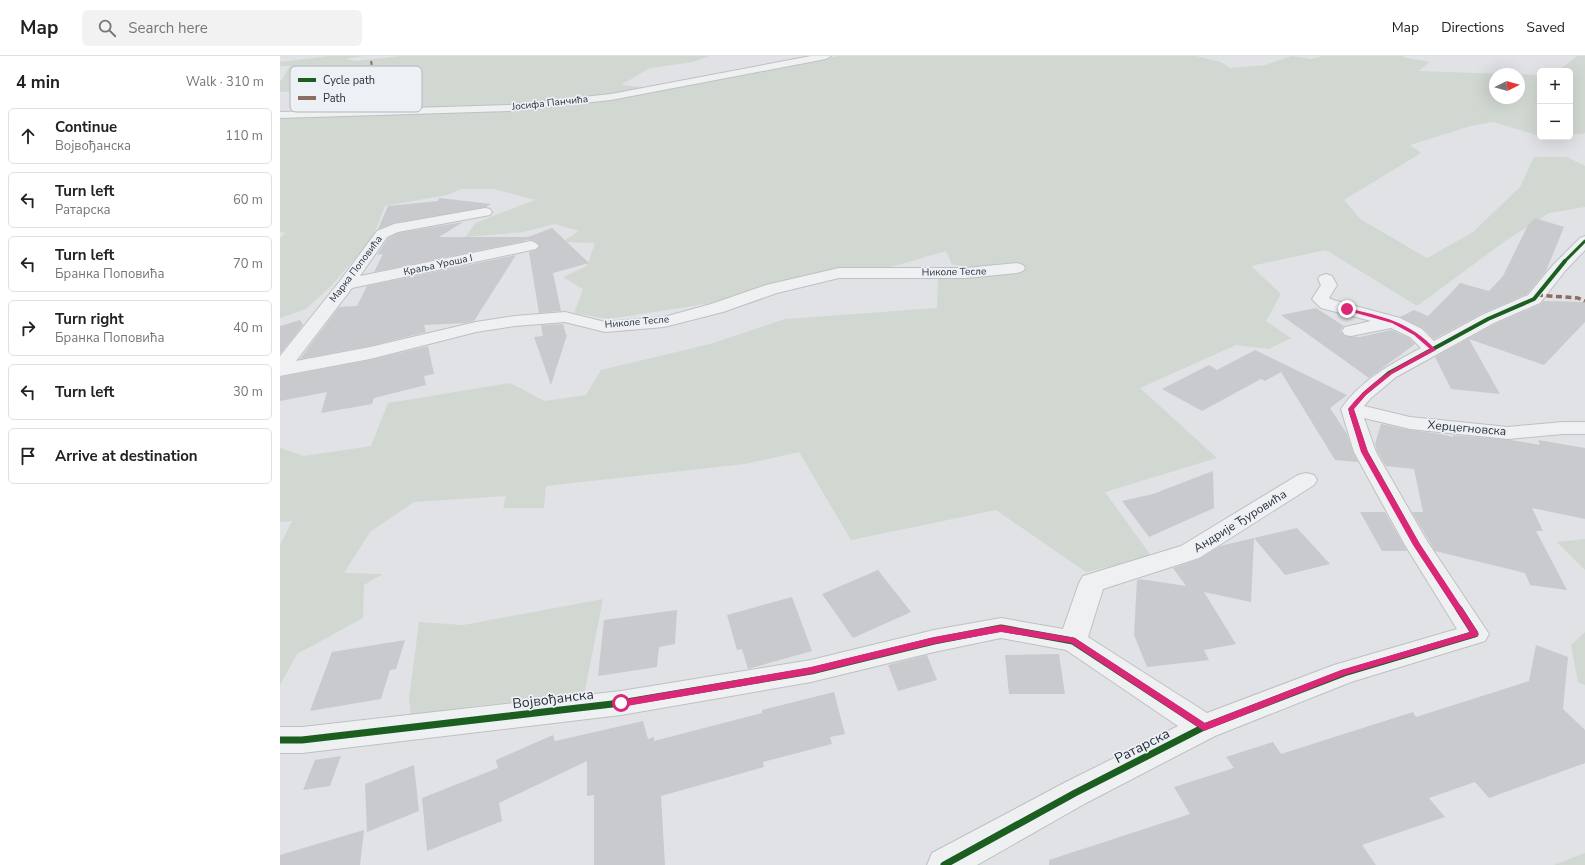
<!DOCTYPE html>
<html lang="en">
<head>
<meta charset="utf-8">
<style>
  :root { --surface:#fff; --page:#f2f2f2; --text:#222; --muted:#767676; --line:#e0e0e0 }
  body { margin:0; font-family:"Nunito Sans",sans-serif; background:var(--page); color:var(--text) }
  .controls { position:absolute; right:12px; top:12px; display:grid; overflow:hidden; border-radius:6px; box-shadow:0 4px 16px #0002 }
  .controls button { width:36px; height:36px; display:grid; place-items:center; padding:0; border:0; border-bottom:1px solid var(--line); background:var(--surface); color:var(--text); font:20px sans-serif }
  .compass { position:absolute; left:1209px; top:12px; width:36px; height:36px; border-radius:50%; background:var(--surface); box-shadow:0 4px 16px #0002; rotate:85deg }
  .stop { position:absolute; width:12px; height:12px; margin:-9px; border:3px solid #db2777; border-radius:50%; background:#fff }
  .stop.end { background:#db2777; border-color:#fff; box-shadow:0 1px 4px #0008 }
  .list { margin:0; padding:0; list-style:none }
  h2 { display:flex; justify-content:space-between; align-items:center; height:52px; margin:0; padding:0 16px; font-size:17px }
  h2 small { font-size:13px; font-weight:400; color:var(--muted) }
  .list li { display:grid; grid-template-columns:26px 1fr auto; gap:12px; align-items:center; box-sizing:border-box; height:56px; margin:0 8px 8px; padding:0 8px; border:1px solid var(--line); border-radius:6px }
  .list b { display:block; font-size:15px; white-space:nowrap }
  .list p { margin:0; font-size:13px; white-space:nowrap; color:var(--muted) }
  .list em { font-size:13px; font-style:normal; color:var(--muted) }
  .icon { flex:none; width:22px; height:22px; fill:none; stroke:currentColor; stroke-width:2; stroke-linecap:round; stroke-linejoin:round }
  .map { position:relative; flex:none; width:1305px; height:809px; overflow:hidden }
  header { display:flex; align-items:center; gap:24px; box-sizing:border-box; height:56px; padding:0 20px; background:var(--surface); border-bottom:1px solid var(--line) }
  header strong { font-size:19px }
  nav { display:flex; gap:22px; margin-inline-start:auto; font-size:14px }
  .search { width:280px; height:36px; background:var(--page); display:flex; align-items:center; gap:10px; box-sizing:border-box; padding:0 14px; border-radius:6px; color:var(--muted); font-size:15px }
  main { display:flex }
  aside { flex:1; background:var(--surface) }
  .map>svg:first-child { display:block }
  .green { fill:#d1d8d1 }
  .building { fill:#c8cacd }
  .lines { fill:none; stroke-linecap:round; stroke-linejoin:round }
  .minor-casing { stroke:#bec0c3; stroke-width:2 }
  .minor { fill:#eff0f1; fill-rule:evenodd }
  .quiet-far1 { stroke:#8d6e63; stroke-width:2; stroke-dasharray:4 2; stroke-linecap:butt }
  .quiet { stroke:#8d6e63; stroke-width:3.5; stroke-dasharray:6 3.5; stroke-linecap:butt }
  .cycleway-far3-casing { stroke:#edf0f4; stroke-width:4.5 }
  .cycleway-far2-casing { stroke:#edf0f4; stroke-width:6 }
  .cycleway-far1-casing { stroke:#edf0f4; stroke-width:8 }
  .cycleway-casing { stroke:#edf0f4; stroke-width:10 }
  .cycleway-far3 { stroke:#1b5e20; stroke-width:3 }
  .cycleway-far2 { stroke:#1b5e20; stroke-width:4 }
  .cycleway-far1 { stroke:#1b5e20; stroke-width:5.5 }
  .cycleway { stroke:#1b5e20; stroke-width:7 }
  .route { fill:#db2777 }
  .labels { text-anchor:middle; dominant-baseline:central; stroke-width:3.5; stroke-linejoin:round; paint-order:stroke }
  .far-street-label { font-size:10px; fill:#28303c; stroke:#edf0f4 }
  .street-label { font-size:12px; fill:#28303c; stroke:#edf0f4 }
  .near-street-label { font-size:14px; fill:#28303c; stroke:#edf0f4 }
  .key { fill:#edf0f4; stroke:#b2b6bd; stroke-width:1 }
  .key-label { font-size:11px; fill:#28303c }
</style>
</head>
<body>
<header>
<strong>Map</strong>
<div class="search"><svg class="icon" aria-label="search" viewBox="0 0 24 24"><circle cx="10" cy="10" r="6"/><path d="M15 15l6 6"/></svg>Search here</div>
<nav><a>Map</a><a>Directions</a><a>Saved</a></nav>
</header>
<main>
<aside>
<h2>4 min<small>Walk · 310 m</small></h2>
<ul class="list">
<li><svg class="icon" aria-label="ahead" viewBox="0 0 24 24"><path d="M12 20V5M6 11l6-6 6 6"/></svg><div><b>Continue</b><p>Војвођанска</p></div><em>110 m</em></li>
<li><svg class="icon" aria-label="left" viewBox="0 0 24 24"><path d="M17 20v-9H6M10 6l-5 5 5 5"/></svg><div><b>Turn left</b><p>Ратарска</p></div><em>60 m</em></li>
<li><svg class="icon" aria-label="left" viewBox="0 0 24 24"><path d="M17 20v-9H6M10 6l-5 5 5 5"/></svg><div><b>Turn left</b><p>Бранка Поповића</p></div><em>70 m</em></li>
<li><svg class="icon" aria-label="right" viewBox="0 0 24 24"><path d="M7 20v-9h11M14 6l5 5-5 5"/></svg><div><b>Turn right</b><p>Бранка Поповића</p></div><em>40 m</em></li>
<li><svg class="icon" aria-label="left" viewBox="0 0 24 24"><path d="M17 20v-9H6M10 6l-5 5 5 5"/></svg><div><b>Turn left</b></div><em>30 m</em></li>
<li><svg class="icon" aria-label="arrive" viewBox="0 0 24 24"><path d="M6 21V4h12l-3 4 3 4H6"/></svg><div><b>Arrive at destination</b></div></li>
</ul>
</aside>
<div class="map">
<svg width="1305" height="809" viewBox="0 0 1305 809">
  <rect width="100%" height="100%" fill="#e0e2e5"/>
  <path class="green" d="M50,0H82L66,3L76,5L122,0H430L413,6L370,12L341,29L384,33L559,0H916L941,6L950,12L985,9L1012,0L1031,3L1043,0H1125L1122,1L1150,6L1138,15L1226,18H1215V42H1239V18L1260,19V80L1213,66L1191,70L1130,89L1141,97L1064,144L1080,163L1147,202L1193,176L1240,131L1254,101H1287L1305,110V151L1269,157L1228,183L1137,250L1046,194L971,210L1001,238L986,265L1011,282L989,293L956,289L860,332L937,402L825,436L872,501L806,516L716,454L571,484L519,396L465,408L266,430L264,452H223L226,440L134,446L90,476L64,517L103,518L84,529L83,562L17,598L0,629V489L12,465L0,466V392L24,400L91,390L108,347L230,327L265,345L306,339L321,314L430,288L505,263L657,252L658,222L702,215L672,208L666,195L615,210L425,248L329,263L294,257L303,233L283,221L307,210L315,187L282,186L299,175L275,168L243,176L186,181L195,167L255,144L214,133H181L167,139L105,150L92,183L52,229L26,253L0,262V182L6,177L0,176V57L66,54L90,47L73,31L0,36V24H2L10,10H0V6Z
    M1297,0H1305V77L1290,79V15H1278Z
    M1305,483V514L1277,486Z
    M323,543L304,639L195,650L131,661L129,642L139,566L183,569Z
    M1305,576V629L1298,626L1291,589Z
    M1305,797V809H1274Z"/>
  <path class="building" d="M159,142L211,148L206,151L114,167L98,173L108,150L158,145Z
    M1255,162L1284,171L1266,215L1247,238L1201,258L1154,283L1143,272L1120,261L1134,254L1148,260L1170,238L1180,227L1209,235L1223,220L1248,169Z
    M183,166L159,181H248L272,172L309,207L273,217L281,255L259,257L249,196L256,194L260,190L257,186L252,184H247V183L245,185L94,216L103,198L97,199L108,182L118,177Z
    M236,199L194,265L185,267L144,269L146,276L90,290L20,303L59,251L77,250L87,230Z
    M1263,245L1305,246V266L1264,309L1189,283L1220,338L1171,333L1155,301L1215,268L1261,248Z
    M1036,252L1064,270L1060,275L1065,280L1080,281L1111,274L1129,282L1135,288L1089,322L1001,259Z
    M20,264L23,269L0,298V270Z
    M283,268L286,279H287L271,329L254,281L263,280L261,269Z
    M148,290L154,318L144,320L146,329L94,342L92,348L41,357L47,336L0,345V321L90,304Z
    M975,294L1067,339L1050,352L1067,378L1073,396L1078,406L1055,404L1001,316L985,325L981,323L922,355L882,333L929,309L937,314Z
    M1101,368L1130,374L1161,378L1173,381V379L1231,384L1260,389L1258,384L1305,392V463L1252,452L1263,475H1256L1287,534L1250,529L1245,517L1155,495L1132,456H1143L1134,413L1106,410L1097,395L1095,388Z
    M933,415L934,452L869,481L842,445L873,438Z
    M1080,456H1105L1127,495H1102Z
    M1017,472L1050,508L1005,519L974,482Z
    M974,482L971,546L924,536L956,588L924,594L929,604L867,611L854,579L857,524L860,523L906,530L893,512L919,503L940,490Z
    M598,514L631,556L573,582L542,538Z
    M512,541L532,595L468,613L462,593L457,594L447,559Z
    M397,554L395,588L379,591L377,611L318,620L324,564Z
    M125,584L116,613L110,614L101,643L30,655L52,596Z
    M1256,589L1288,601L1283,653L1305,674V707L1209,742L1195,726L1149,742L1165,761L1082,789L1096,809H769V804L910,758L894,731L954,712L946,701L993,686L1001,698L1133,656L1136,661L1249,625Z
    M779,598L785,638H729L725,599Z
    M647,599L657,624L618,635L608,609Z
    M554,636L565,678L550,681L552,688L483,706L484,711L381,740L385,809H314V739L307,740V705L219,747L222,765L147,795L142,742L218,712L216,704L273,679L275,685L363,665L368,683L374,681V685L482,657V654Z
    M61,700L50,730L23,734L35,704Z
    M134,709L139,755L87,776L85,728Z
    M84,774L80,809H0V799Z"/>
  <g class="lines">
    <g class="minor-casing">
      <path id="minor" d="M531,0H551L546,3L331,44L229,55L0,62V56L229,49L331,38Z
        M205,152L210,153L212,156L210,159L118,176L107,181L80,220L251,185L256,187L259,190L256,193L72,232L16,305L90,291L196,266L235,260L285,256L325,266L384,261L431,248L486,229L559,212H686L737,207L743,209L745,212L743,215L737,217L686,222H559L497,237L443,256L384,271L325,276L285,266L235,270L196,276L90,303L0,320V300L60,225L97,175L114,168Z
        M1305,180V194L1285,215L1260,247L1214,267L1116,321L1091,342L1084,350L1130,361L1228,371L1283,366H1305V378H1283L1228,383L1130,373L1084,362L1096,396L1147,485L1209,578L1205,585L1071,626L935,680L806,747L697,809H647L652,797L784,727L898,670L786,594L721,582L654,596L531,626L341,659L22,697H0V671H22L341,635L531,604L654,574L721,562L783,573L799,527L803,520L901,490L1018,419L1026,417L1034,419L1037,424L1034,429L919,502L823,533L808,581L927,657L1054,609L1177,573L1125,489L1074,396L1061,353C1081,324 1111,308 1141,292L1130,281L1111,272L1071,280L1065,279L1062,275L1065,271L1091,265L1041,252L1032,243L1041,229L1038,223L1040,220L1046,218L1052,220L1057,229L1049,242L1053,244L1120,262L1142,273L1154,285L1202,259L1248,239L1273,209L1300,182Z"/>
    </g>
    <use href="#minor" class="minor"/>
    <path class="quiet-far1" d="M91,5L100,56"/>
    <path class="quiet" d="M1257,239L1298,242L1305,245"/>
    <g class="cycleway-far3-casing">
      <path id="cycleway-far3" d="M1284,206L1305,185"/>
    </g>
    <g class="cycleway-far2-casing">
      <path id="cycleway-far2" d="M1073,358L1071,353L1084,338L1109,317L1208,263L1254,243L1285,205"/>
    </g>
    <g class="cycleway-far1-casing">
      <path id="cycleway-far1" d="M1072,357L1085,396L1137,489L1179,554"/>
    </g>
    <g class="cycleway-casing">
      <path id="cycleway" d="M0,684H22L341,647L531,615L654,585L721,572L793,585L924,671
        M664,809L795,737L924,671L1064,617L1195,578L1179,553"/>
    </g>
    <use href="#cycleway-far3" class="cycleway-far3"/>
    <use href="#cycleway-far2" class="cycleway-far2"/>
    <use href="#cycleway-far1" class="cycleway-far1"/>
    <use href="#cycleway" class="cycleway"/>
  </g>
  <path class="route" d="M1067,252C1101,260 1131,266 1156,294L1112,318L1086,339L1074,353L1088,396L1140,488L1198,576V580L1065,619L924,675L791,587L721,576L654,588L531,618L341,651L338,650L337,647L338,645L341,644L531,611L654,581L721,569L795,582L925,667L1061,614L1190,576L1133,489L1081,396L1068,353C1091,324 1118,310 1150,293L1134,279L1112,267L1065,254V253Z"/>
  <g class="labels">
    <g class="far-street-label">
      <text transform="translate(270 47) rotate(-6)">Јосифа Панчића</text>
      <text transform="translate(158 209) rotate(-12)">Краља Уроша I</text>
      <text transform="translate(76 213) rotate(-53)">Марка Поповића</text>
      <text transform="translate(674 216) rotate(-1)">Николе Тесле</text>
      <text transform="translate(357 266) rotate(-5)">Николе Тесле</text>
    </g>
    <g class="street-label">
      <text transform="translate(1187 372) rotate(5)">Херцегновска</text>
      <text transform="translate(960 465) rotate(-32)">Андрије Ђуровића</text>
    </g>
    <g class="near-street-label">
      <text transform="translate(273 643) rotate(-7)">Војвођанска</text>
      <text transform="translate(862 690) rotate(-27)">Ратарска</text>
    </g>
  </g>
  <rect x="10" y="10" width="132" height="46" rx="6" class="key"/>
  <rect x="18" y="22" width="18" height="4" fill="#1b5e20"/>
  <rect x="18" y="40" width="18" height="4" fill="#8d6e63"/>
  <g class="key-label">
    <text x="43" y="28">Cycle path</text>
    <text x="43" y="46">Path</text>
  </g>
</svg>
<div class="controls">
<button>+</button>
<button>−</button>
</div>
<svg class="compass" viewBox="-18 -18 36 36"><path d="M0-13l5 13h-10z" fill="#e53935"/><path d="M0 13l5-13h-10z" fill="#767676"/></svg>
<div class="stop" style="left:341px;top:647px"></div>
<div class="stop end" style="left:1067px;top:253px"></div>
</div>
</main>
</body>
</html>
